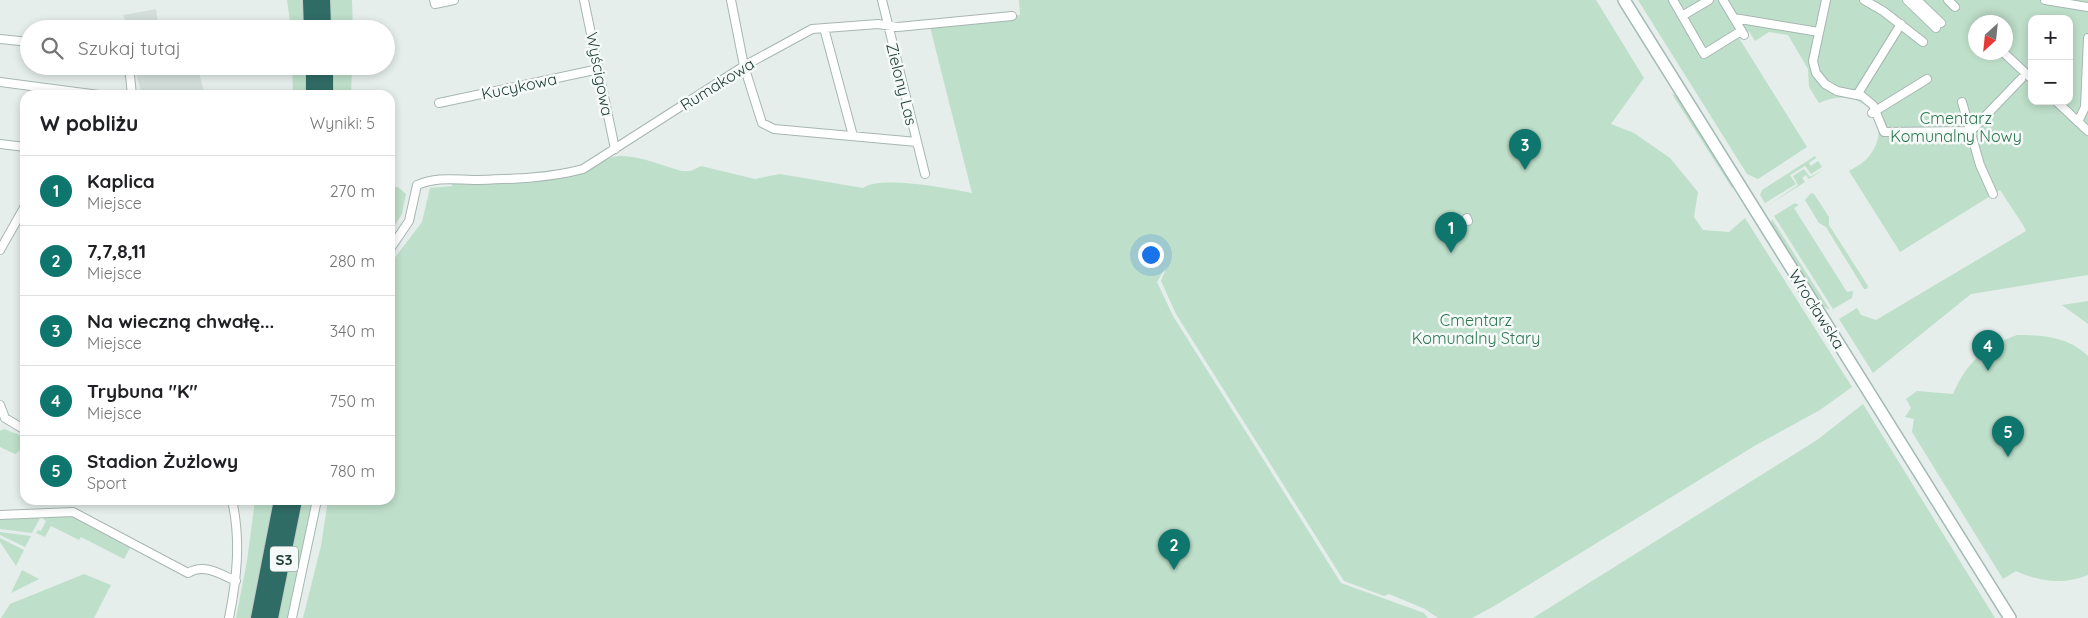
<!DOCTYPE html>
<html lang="pl">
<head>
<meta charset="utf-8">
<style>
  :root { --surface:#fff; --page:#f2f2f2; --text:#202124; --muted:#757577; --line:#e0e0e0; --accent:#0f766e }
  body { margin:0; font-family:Quicksand,sans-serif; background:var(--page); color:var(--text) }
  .controls { position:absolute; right:15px; top:15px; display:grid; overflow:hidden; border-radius:10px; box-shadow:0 2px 8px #0003 }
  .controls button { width:45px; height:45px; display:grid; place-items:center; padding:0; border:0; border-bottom:1px solid var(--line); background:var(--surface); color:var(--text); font:25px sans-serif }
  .compass { position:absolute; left:1968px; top:15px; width:45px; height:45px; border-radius:50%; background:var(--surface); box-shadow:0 2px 8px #0003; rotate:207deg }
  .you { position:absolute; left:1150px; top:254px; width:18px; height:18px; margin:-12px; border:4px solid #fff; border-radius:50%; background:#1a73e8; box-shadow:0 0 0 8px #1a73e833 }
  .badge { display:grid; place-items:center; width:32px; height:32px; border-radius:50%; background:var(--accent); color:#fff; font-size:16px; font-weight:700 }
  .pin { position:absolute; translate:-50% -41px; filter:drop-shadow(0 1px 2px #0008) }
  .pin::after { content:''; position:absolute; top:26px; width:18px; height:15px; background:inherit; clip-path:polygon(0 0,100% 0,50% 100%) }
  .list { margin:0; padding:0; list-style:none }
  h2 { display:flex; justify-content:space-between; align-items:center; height:65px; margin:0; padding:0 20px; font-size:21px }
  h2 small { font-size:16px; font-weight:400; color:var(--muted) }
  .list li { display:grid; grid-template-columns:32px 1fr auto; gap:15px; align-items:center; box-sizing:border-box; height:70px; padding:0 20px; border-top:1px solid var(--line) }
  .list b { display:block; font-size:19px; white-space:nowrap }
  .list p { margin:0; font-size:16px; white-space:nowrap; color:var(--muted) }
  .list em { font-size:16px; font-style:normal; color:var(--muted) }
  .icon { flex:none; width:28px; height:28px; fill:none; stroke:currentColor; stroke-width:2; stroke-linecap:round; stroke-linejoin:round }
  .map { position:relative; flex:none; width:2088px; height:618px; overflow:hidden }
  .search { position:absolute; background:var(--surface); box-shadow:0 2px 8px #0003; left:20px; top:20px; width:375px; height:55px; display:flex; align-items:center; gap:12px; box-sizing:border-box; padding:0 18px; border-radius:28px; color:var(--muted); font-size:19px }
  .panel { position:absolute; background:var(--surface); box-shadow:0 2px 8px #0003; left:20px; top:90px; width:375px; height:415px; border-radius:15px }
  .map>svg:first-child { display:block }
  .built { fill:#d3deda }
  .green { fill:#bedfca; fill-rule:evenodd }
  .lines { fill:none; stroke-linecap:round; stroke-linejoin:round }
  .street-casing { stroke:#a7b6b3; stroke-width:10 }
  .secondary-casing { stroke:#a3bab4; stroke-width:14 }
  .highway-casing { stroke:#c2cac8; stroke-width:16 }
  .street { stroke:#fff; stroke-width:8 }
  .secondary { stroke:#fff; stroke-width:11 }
  .highway { stroke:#2f6c65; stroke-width:14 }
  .labels { text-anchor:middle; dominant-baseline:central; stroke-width:5; stroke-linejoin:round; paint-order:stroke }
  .shield { fill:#f5faf8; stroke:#637874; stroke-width:1 }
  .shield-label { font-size:15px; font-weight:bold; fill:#24403b }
  .street-label { font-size:16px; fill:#24403b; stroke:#f5faf8 }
  .park-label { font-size:16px; fill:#2e7751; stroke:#f5faf8 }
</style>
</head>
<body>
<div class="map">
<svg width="2088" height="618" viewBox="0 0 2088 618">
  <rect width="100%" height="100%" fill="#e5eeeb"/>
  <path class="built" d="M156,9L158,24L186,21L188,29H128L123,15Z
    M134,66H197L205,95H142Z"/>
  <path class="green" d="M287,0H352L353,29H291Z
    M1019,0H1596L1644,78L1611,124L1634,133L1670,158L1698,192L1694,217L1703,230L1729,232L1745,218L1852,387L1820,410L1756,445L1496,605L1472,618H1438L1425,609L1389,594L1384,596L1344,581L1176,314L1161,281L1167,265L1157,282L1173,316L1341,583L1424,613L1428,618H303L321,546L328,500H390V264L422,222L430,188L452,186L453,181C492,184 535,186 574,175C590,171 603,157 619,156C639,155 663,166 682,171H691L701,166L755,179L780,174L863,188C880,175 950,189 972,193L929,23L1020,15Z
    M1638,0H2088V275L1971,294L1873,373L1839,319L1857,308L1861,315L1876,320L2026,231L2023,225L2000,190L1900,252L1849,171C1856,167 1865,162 1870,155C1896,120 1859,84 1819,103L1809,87L1808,69L1788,35L1769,32L1755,41L1749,31L1739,38L1807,147L1758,179L1747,174ZM2032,19H2069V101H2032ZM1976,22H2006V52H1976Z
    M292,66H352L351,95H293Z
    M1672,94L1677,96L1734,187L1732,188Z
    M1815,156L1816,158L1809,163L1811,166L1818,161L1822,167L1811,174L1805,166L1790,175L1796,184L1765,203L1760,195L1762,190Z
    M1804,169L1810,177L1823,170L1809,179L1806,175L1802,178L1805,182L1767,206L1798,185L1793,176Z
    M390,187H398L406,194L402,214L390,233Z
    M1811,193L1814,194L1829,217V225L1868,286L1867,289H1864L1826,227L1819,223L1805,200Z
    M1795,203L1799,205L1794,208L1847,292L1853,291L1852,298L1833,309L1774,216Z
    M1772,219L1830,310L1823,306L1816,296L1771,224Z
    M2088,301V324L2062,305Z
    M2017,335C2042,335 2069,337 2088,356V575C2064,585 2040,582 2016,571L2003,579L1912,432L1914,419L1905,417L1911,408L1906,399L1917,391L1953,394C1967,362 1984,347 2017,335Z
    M1863,404L1995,618H1533L1817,440Z
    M4,429L22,436C23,445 23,449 15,454L0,447V431Z
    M255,500H312L289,618H236L247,561Z
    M68,515L130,548L124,559L81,537L79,540L51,526L45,537L36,533L38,530L41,531L46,521L43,519L45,516Z
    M41,516L32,533L0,529V517Z
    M0,532L31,536L25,547L0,535Z
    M0,538L24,550L16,566L0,542Z
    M22,570L39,579L11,593Z
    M84,574L111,585L94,618H1L10,604Z"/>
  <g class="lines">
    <g class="street-casing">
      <path id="street" d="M434,0L435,4L454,0
        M584,0L615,149
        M731,0L744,66L762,123L774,129L917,142
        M882,0L925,174
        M1673,0L1704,54L1741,31
        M1723,0L1744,35
        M1826,0L1813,61L1816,73L1825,84L1837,91L1862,96L1873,105L1884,132L1971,131L2021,79
        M1864,0L1883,11L1923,42
        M1907,0L1936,28
        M1917,0L1941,23
        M1948,0L1955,7
        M2045,0L2088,7
        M1682,16L1709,0
        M1734,18L1819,32
        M824,28L853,136
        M0,39L29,42
        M2003,52L2032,79
        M129,66L132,95
        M0,82L99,95
        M1857,95L1901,24
        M2056,101L2088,131
        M1962,102L1980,165L1993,194
        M439,103L599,69
        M1872,113L1927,79
        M2078,122L2085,107L2088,38
        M0,144L25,147
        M1467,218L1468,221
        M390,249L409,221L417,185C438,176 456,180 478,180C513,179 550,178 583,169L744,66L812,29L878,24L898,27L1012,16
        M0,250L25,206
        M0,405L5,418L25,430
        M0,515L73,512L188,573C204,563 220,574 236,581
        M229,618C237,578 241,540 232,500
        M292,618L317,500"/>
    </g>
    <g class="secondary-casing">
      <path id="secondary" d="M1624,0L2010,618"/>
    </g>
    <g class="highway-casing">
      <path id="highway" d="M310,0L311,29
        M323,0L324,29
        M313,66V95
        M326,66V95
        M258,618L281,500
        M271,618L295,500"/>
    </g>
    <use href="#street" class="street"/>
    <use href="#secondary" class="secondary"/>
    <use href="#highway" class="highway"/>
  </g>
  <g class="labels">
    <rect class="shield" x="270" y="546.5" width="28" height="25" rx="4"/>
    <g class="shield-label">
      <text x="284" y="559">S3</text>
    </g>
    <g class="street-label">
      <text transform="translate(600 74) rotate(79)">Wyścigowa</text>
      <text transform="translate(717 84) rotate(-32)">Rumakowa</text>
      <text transform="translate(902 84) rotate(76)">Zielony Las</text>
      <text transform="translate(519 86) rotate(-12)">Kucykowa</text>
      <text transform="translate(1817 309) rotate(58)">Wrocławska</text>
    </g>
    <g class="park-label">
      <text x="1956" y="118">Cmentarz<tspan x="1956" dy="18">Komunalny Nowy</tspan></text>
      <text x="1476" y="320">Cmentarz<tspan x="1476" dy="18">Komunalny Stary</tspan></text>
    </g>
  </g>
</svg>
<div class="controls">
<button>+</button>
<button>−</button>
</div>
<svg class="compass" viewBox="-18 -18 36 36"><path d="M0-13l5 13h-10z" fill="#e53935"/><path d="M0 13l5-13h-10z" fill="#757577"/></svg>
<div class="you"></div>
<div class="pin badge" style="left:1451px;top:253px">1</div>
<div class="pin badge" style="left:1174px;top:570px">2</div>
<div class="pin badge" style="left:1525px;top:170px">3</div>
<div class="pin badge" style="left:1988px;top:371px">4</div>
<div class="pin badge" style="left:2008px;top:457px">5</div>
<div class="search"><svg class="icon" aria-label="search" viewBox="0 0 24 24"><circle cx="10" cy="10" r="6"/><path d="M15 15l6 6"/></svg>Szukaj tutaj</div>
<section class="panel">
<h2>W pobliżu<small>Wyniki: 5</small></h2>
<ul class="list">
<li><span class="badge">1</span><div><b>Kaplica</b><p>Miejsce</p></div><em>270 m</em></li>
<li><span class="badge">2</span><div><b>7,7,8,11</b><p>Miejsce</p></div><em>280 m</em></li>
<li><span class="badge">3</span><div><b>Na wieczną chwałę...</b><p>Miejsce</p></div><em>340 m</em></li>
<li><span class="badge">4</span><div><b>Trybuna &quot;K&quot;</b><p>Miejsce</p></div><em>750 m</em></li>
<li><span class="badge">5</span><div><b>Stadion Żużlowy</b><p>Sport</p></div><em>780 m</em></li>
</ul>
</section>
</div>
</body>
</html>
